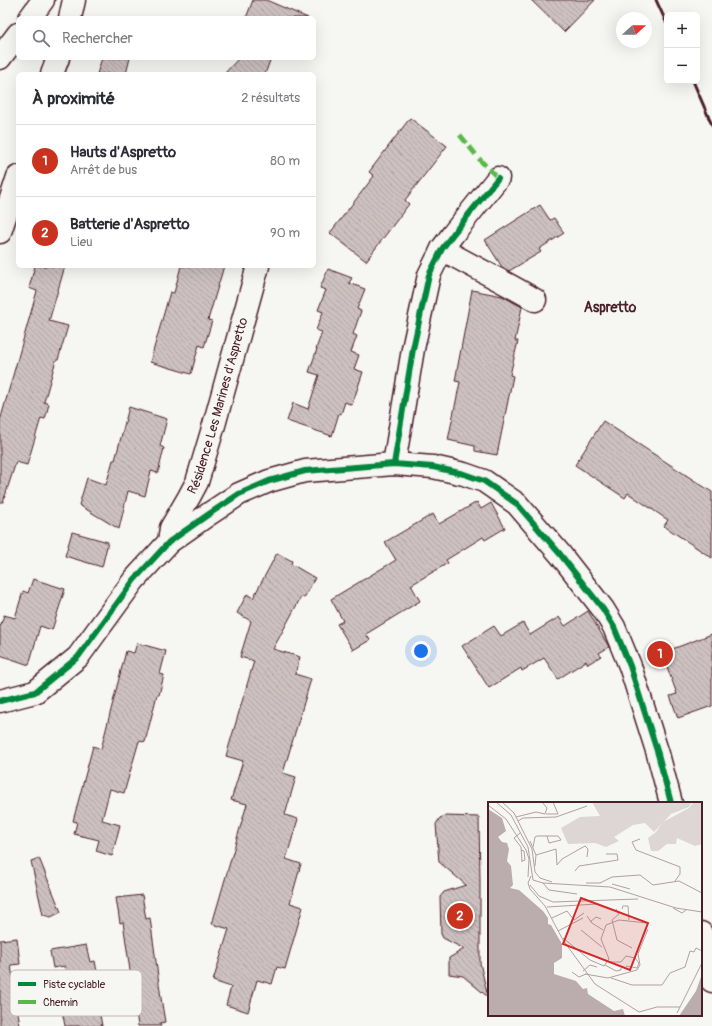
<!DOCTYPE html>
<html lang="fr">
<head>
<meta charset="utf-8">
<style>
  :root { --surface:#fff; --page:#f2f2f3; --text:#2b2b33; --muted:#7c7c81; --line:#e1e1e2; --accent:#c8321e }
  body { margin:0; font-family:Pangolin,sans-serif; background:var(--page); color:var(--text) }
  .controls { position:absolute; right:12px; top:12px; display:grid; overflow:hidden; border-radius:6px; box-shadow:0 4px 16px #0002 }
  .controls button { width:36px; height:36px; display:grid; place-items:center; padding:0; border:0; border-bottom:1px solid var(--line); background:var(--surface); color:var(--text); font:20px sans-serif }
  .compass { position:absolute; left:616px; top:12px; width:36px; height:36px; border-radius:50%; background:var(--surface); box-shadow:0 4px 16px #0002; rotate:69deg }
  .you { position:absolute; left:421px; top:651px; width:14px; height:14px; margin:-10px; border:3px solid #fff; border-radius:50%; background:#1a73e8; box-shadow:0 0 0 6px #1a73e833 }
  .badge { display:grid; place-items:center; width:26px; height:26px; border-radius:50%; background:var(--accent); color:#fff; font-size:13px; font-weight:700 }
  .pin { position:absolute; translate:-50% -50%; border:2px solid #fff; box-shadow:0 1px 4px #0006 }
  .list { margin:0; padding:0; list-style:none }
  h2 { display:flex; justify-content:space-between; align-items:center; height:52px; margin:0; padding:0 16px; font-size:17px }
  h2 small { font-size:13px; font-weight:400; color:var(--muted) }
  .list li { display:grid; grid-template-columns:26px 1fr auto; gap:12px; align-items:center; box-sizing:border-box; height:72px; padding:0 16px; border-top:1px solid var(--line) }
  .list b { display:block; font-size:15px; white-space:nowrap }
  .list p { margin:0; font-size:13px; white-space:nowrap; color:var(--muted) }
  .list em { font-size:13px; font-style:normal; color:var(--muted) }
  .icon { flex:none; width:22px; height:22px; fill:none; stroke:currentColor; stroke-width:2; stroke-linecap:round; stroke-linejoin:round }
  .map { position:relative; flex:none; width:712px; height:1026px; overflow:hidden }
  .search { position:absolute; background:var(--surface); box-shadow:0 4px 16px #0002; left:16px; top:16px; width:300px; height:44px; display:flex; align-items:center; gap:10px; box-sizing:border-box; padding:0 14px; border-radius:6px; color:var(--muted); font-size:15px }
  .panel { position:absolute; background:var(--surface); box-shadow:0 4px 16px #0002; left:16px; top:72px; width:300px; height:196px; border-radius:6px }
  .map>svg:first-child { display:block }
  .building { fill:url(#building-back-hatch); stroke:#4a1f2b }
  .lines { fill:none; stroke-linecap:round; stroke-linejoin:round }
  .minor-casing { stroke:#4a1f2b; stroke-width:25 }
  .minor { stroke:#f6f6f2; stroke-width:22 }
  .rail { stroke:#4a1f2b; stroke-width:3 }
  .quiet { stroke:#58b947; stroke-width:5; stroke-dasharray:10 5; stroke-linecap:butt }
  .cycleway-casing { stroke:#f6f6f2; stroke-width:8 }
  .cycleway { stroke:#00873e; stroke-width:6 }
  .labels { text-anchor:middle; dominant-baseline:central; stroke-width:3.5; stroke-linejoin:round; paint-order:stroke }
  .street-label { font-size:13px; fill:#4a1f2b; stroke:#f6f6f2 }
  .neighbourhood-label { font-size:14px; font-weight:bold; fill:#4a1f2b; stroke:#f6f6f2 }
  .inset-road { fill:none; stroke:#b1a0a2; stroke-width:1 }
  .view { fill:#d62828; fill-opacity:0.15; stroke:#d62828; stroke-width:2 }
  .inset-edge { fill:none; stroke:#4a1f2b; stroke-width:2 }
  .key { fill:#f6f6f2; stroke:#c2b6b6; stroke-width:1 }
  .key-label { font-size:11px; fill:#4a1f2b }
</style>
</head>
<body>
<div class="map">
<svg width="712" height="1026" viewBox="0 0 712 1026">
  <defs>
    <pattern id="building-back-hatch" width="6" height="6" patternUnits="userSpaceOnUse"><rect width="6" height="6" fill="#ccc1c0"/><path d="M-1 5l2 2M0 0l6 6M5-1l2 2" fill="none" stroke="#b1a5a5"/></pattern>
  </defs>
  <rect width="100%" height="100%" fill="#f6f6f2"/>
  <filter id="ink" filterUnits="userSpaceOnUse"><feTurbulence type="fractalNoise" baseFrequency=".025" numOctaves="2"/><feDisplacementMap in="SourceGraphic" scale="8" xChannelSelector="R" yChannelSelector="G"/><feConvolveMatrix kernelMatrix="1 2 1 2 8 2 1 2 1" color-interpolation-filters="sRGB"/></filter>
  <g filter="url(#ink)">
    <path class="building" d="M253,0H266L308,18H246Z
      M531,0H595L564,32Z
      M102,58H130L126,74H97Z
      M239,58H271L265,74H224Z
      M410,118L447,146L405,200L409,204L366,261L330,233L374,176L369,172Z
      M540,205L550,220L554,218L564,233L539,249L541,252L509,271L502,267L485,240Z
      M35,266H65L49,321L68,326L58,360H56L44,402L49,404L45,419L41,418L27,465L16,462L3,502H0V421L37,291L29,288Z
      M181,266H224L208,320L212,321L204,347L199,345L191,374L150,362L170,292L174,293Z
      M328,269L352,278L349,283L365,289L357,309L361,311L353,334L357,336L351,352L359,355L354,369L363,372L352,405L345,402L341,414L339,413L332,436L287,421L293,403L308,409L319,375L309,372L317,349H316L322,332L316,330L323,312L318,310L326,290L320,288Z
      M472,290L502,296L522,307L515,341H518L510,375L513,376L497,455L475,451V446L448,440L460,382L455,381Z
      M129,407L167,419L160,446L164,448L158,473L151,471L145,496L128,491L119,529L79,505L87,478L106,485L113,460H115Z
      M603,421L712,492V558L664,526L668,520L628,493L625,498L575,465Z
      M477,502L481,509L491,503L505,528L485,540L483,537L446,560L448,563L411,585L420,601L366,634L370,640L353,650L337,624L343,621L331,599L396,560L385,542L433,514L439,524Z
      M72,532L108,542L102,567L65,556Z
      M277,553L292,561L291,564L315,578L304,598L301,597L273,649L300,657L295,674L311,679L283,773L296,777L285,815L298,819L286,859L301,864L290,903L303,907L285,969L277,967L272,984L257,980L248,1012L226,1005L231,987L213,981L229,929L212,924L247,804L231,800L243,761L226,756L254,661L240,657L251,621L237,613L247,594L253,598Z
      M33,579L65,589L52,630L40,626L29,665L0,655V627L4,615L15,618L23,591L28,593Z
      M588,611L609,647L599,653L601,656L588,664L586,661L558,679L544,658L522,671L521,668L489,688L462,646L494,626L501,636L523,623L530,635L559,617L565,626Z
      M712,634V706L678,718L670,696L677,694L662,653Z
      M137,643L166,651L160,674L164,675L159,695H157L145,742L139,741L124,793L110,789L102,820L120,825L112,856L96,851L99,840L74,834L77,822L73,821L93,746L101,749L126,651L134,653Z
      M445,816L479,817L480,881V963L488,997L463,976L449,974V958L464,949L443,938L441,934L440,897L444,892L466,885L439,862L436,824L440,818Z
      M39,858L61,912L51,917L43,915L31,861Z
      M142,895L146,919L150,918L161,998L165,1022L160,1023L161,1026H138L123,922L120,923L116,898Z
      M17,938L20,964L11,965L20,1026H0V940Z
      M86,945L90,962L95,961L98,977L101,992L96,993L102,1026H65L60,1000L70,998L64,966L53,968L50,951Z"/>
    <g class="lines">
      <g class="minor-casing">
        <g id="minor">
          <path d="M30,18L43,0"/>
          <path d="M70,18L74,0"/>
          <path d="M0,58L18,34"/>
          <path d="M52,74L58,58"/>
          <path d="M0,232L18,177"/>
          <path d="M442,249C473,267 505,282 535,300"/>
          <path d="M394,464L413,349L429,275L442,249L453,234L498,178"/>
          <path id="s1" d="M169,542L171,528L189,497L197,482L214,425L258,266"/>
          <path d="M0,701L35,692L78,657L134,580L169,542L209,514L239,494L269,481L305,471L394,464L433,467L464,474L484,481L517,504L560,554L603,609L614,627L630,666L658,754L671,803"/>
          <path d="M701,933L712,981"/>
        </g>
      </g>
      <use href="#minor" class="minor"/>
      <path class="rail" d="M656,0L667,24
        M693,81L712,125"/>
      <path class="quiet" d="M460,135L481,161L498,178"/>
      <g class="cycleway-casing">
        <path id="cycleway" d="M394,464L413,349L429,275L442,249L453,234L498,178
          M0,701L35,692L78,657L134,580L169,542L209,514L239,494L269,481L305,471L394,464L433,467L464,474L484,481L517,504L560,554L603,609L614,627L630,666L658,754L671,803"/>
      </g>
      <use href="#cycleway" class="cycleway"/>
    </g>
  </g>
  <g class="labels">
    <g class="street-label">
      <text stroke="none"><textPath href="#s1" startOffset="146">Résidence Les Marines d'Aspretto</textPath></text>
    </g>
    <g class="neighbourhood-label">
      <text x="610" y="307">Aspretto</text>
    </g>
  </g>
  <g transform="translate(488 802)">
    <rect width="214" height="214" fill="#f6f6f2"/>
    <path d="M214,0V42L207,44L189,36L188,42H179L170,49H163L160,36L168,30L175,20L201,6L205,1Z" fill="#ddd6d5"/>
    <path d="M104,0H204L201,5L183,12L166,30L157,21L145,23L126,35L131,39L118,45L107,41L80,42L73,26L92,15L112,14Z" fill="#ddd6d5"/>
    <path d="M0,7L14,16L18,29L10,35L14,40L19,41L21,47L19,59L23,64L25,83L22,86L31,88L55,109L60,116V122L63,123L74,142V156L66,161V172L88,179L95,187L99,186L100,192L126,209L135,207L137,214H0ZM214,172V214H191L208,189Z" fill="#bbadae"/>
    <path class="inset-road" d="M8,0L23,13L40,45L45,78L55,81L122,85L188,106L214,110M14,0L26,11L44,47L47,70L52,76L64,80M0,3L18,17L38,48L41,57L40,75M58,12H70L65,0M28,15L48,10L57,12L59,6L54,0M30,19L35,16L68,15L99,4M32,31L26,36L33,45L34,60M152,37L144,40L148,48L192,65V72L187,79M42,39L48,53L47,64M45,45L47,35L49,34H70L73,38L61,41L59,34M33,48L36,49L37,58L34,59M48,53L68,47L69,63L74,57L97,44L100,47L99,55M87,69L91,64L130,58L129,52H118M43,74L40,81L42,87L57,104L75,138L107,182L151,210L169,205H192M55,81L61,88L89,92M98,81H112L124,75L152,73L165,83L191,79L214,91M124,82L142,87M42,83L51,94L65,100L150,97M59,105L109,102M185,106L194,111L198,108M128,107L131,112L124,118L129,138L144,146M134,107L135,104H140L141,118M99,114L104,121L115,128M64,116L79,109L86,118L96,111M102,120L108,115L113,117M93,128L114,145M70,129L95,116M75,136L102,158L116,164L121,157L113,137L118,123L131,118L159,121M121,160H133L138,154L147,156L151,161L149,166L138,164M117,163L128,169L133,168V166M95,169L102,163L109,165M84,170L91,175L98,172M97,172L120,176L149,168L152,163L150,152L160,127M123,176L144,183H174L182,171L197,165L202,149L206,150L208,146L214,149M189,211L214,161"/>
    <path class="view" d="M93,96L160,121L142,168L75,142Z"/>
    <rect width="214" height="214" class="inset-edge"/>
  </g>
  <rect x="10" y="970" width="132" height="46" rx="6" class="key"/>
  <rect x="18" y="982" width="18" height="4" fill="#00873e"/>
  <rect x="18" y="1000" width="18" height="4" fill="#58b947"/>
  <g class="key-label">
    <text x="43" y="988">Piste cyclable</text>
    <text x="43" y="1006">Chemin</text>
  </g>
</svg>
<div class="controls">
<button>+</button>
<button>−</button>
</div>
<svg class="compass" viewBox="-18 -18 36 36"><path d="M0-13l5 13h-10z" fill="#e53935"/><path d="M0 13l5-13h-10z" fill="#7c7c81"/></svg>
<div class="you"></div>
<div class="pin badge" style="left:660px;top:654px">1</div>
<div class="pin badge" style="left:460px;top:916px">2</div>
<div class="search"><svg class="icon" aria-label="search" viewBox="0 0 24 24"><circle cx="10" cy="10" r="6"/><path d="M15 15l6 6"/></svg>Rechercher</div>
<section class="panel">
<h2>À proximité<small>2 résultats</small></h2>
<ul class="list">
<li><span class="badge">1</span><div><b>Hauts d'Aspretto</b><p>Arrêt de bus</p></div><em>80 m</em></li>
<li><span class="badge">2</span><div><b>Batterie d'Aspretto</b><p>Lieu</p></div><em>90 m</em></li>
</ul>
</section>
</div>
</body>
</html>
